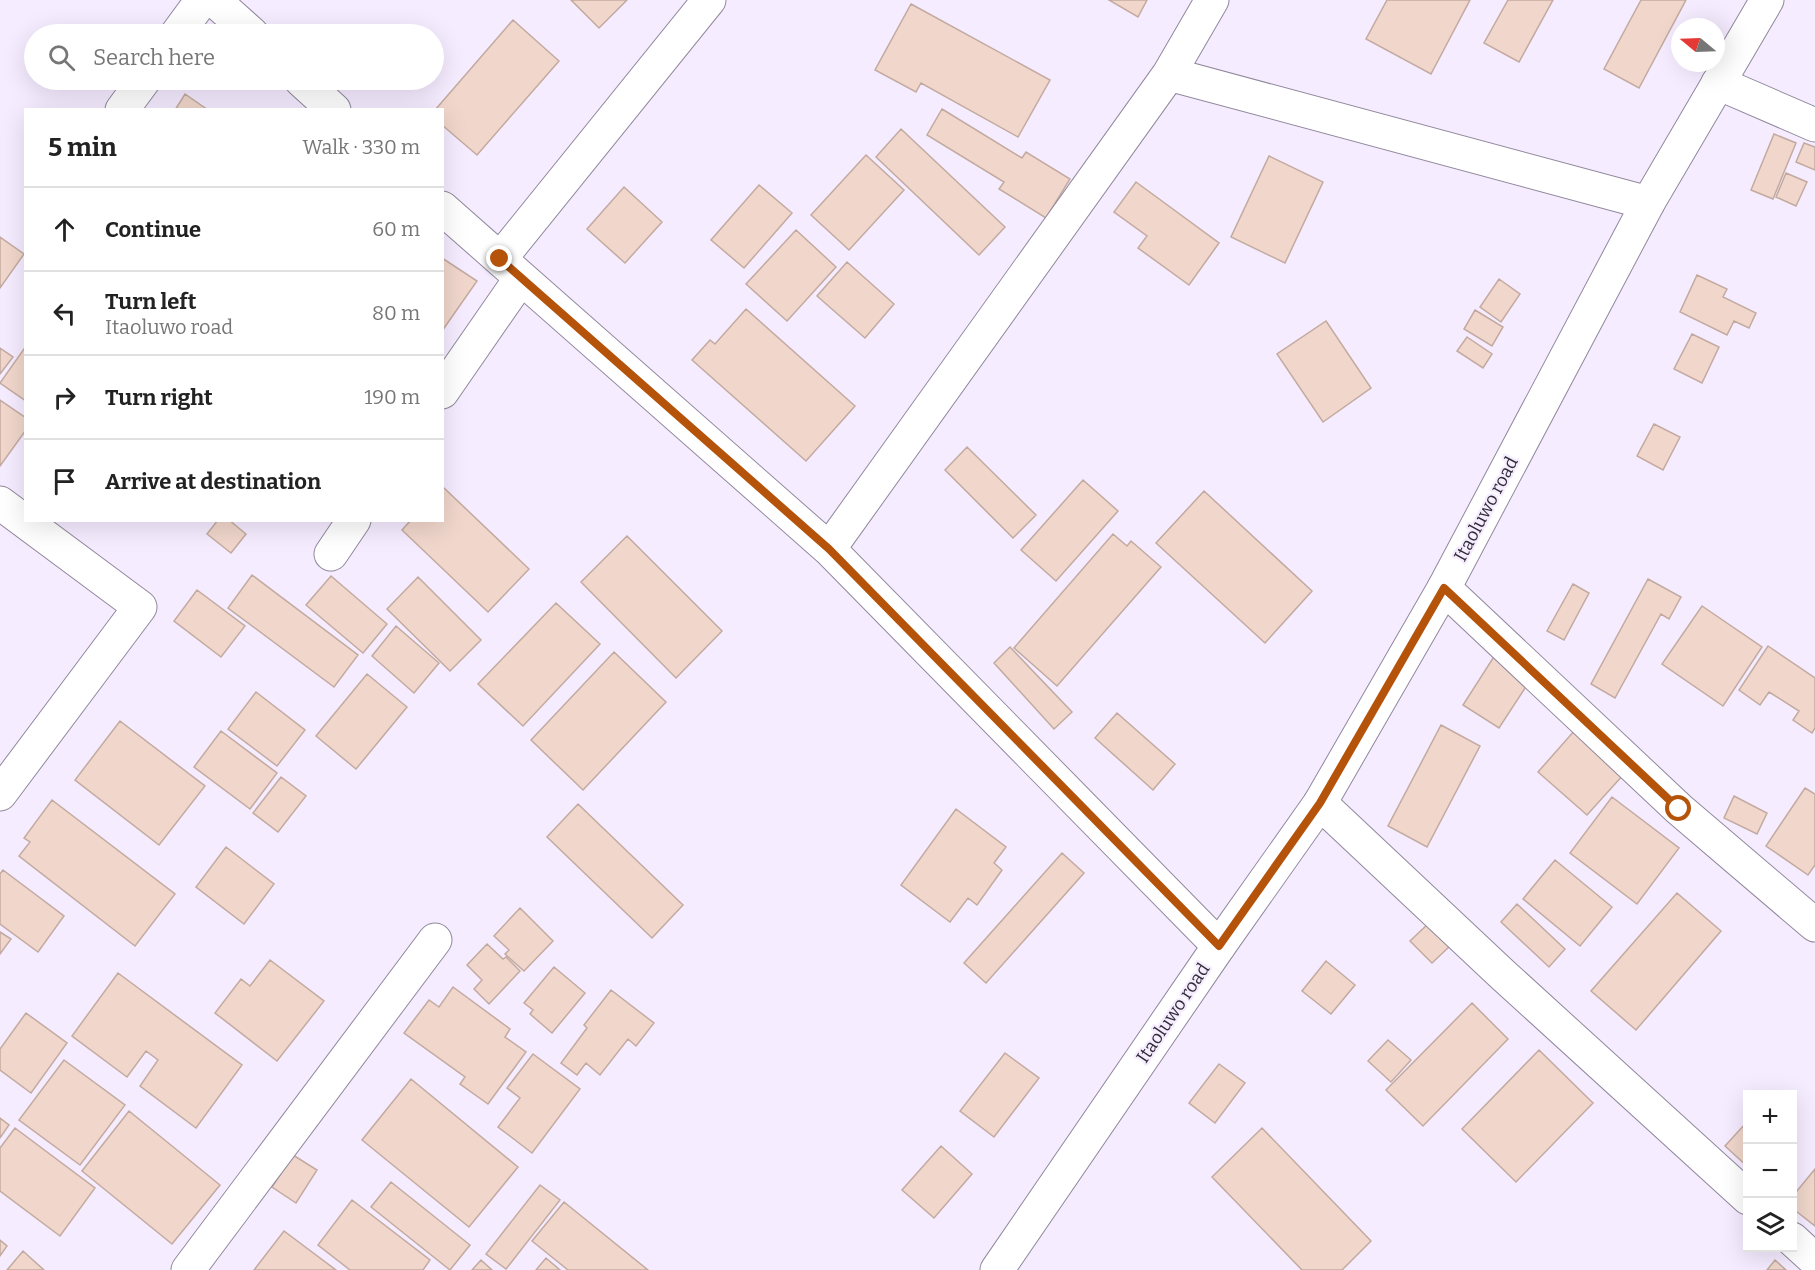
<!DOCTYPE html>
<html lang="en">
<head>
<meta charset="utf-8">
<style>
  :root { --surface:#fff; --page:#f6f6f6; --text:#222; --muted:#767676; --line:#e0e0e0 }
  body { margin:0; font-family:Bitter,serif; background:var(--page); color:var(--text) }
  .controls { position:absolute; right:18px; bottom:18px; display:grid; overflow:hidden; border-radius:0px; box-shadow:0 6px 24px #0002 }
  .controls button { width:54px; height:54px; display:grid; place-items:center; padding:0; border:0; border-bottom:2px solid var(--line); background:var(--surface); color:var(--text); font:30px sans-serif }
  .compass { position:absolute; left:1671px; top:18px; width:54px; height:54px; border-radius:50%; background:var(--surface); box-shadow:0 6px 24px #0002; rotate:289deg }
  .stop { position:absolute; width:18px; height:18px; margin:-14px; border:4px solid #b45309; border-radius:50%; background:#fff }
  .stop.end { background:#b45309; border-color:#fff; box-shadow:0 2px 6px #0008 }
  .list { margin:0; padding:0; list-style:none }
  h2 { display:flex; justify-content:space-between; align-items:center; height:78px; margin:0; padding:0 24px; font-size:26px }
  h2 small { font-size:20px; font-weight:400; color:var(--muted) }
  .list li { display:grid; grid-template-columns:39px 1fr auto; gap:18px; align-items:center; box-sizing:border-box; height:84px; padding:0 24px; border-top:2px solid var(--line) }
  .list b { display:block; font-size:22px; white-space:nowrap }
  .list p { margin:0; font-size:20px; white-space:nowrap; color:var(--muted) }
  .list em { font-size:20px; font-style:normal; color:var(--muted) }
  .icon { flex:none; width:33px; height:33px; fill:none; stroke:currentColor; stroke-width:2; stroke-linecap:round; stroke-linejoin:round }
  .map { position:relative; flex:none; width:1815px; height:1270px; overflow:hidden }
  .search { position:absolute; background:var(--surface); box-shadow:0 6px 24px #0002; left:24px; top:24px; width:420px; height:66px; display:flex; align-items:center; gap:15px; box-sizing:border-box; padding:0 21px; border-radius:33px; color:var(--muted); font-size:22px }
  .panel { position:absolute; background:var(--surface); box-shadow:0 6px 24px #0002; left:24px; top:108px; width:420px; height:414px; border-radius:0px }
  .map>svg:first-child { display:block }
  .building { fill:#f0d6cb; stroke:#c3aaa0; stroke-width:1.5 }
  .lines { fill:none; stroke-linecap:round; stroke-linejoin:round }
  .minor-casing { stroke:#92889d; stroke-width:35 }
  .tertiary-casing { stroke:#92889d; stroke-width:35 }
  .minor { stroke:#fff; stroke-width:33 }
  .tertiary { stroke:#fff; stroke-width:33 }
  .route { stroke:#b45309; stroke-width:8 }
  .labels { text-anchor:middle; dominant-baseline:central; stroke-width:4.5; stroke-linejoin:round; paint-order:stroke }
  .street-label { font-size:18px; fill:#2f2b34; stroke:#f5ecff }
</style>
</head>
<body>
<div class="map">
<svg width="1815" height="1270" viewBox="0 0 1815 1270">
  <rect width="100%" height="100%" fill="#f5ecff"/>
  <path class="building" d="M571,0H627L599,28Z
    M1109,0H1147L1138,17Z
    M1387,0H1470L1431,74L1366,39Z
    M1508,0H1553L1519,62L1484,43Z
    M1641,0H1686L1639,88L1604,69Z
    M911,4L1050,80L1018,137L921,83L916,92L875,70Z
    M513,20L559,61L477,155L442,125V110H435Z
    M185,94L208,110H175Z
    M942,109L1022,158L1026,152L1070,179L1046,218L999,189L1004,182L927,135Z
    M901,129L1005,227L979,255L876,157Z
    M1774,134L1796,143L1773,199L1751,190Z
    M1804,143L1815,147V170L1796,162Z
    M866,155L904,190L849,250L811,215Z
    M1269,156L1323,182L1285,263L1231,237Z
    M1786,173L1807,182L1796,206L1776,197Z
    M1136,182L1219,243L1189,285L1138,248L1147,236L1114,212Z
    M759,185L792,213L744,268L711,240Z
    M624,187L662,222L625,263L587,229Z
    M796,230L836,267L787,321L746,284Z
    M0,237L24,254L0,288Z
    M442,258L477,281L442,331Z
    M847,262L894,304L865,338L817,296Z
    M1697,275L1727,289L1723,297L1756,313L1749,328L1734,321L1727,335L1680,312Z
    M1499,279L1520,294L1501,322L1480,307Z
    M746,309L855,406L806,461L692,360L710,340L715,344Z
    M1475,310L1503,327L1492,346L1464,329Z
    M1326,321L1371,388L1323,422L1277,354Z
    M1692,334L1719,347L1702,383L1674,369Z
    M1467,337L1492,354L1483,368L1457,351Z
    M26,346V401L0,383Z
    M0,348L13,357L0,374Z
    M0,400L26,418V430L0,466Z
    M1654,424L1680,437L1663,470L1637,456Z
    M967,447L1036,515L1013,538L945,470Z
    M1083,480L1118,511L1056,581L1021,550Z
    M443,487L529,569L488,612L402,530L411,520H442Z
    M1204,491L1312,591L1265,643L1156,543Z
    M218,520H229L246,534L231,553L207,534Z
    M1113,534L1127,546L1131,541L1161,567L1057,686L1014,648Z
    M627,536L722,631L676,678L581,582Z
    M252,575L358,655L334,687L228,608Z
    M331,576L387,624L363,653L306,605Z
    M418,577L481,640L450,671L387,609Z
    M1648,579L1681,597L1669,619L1661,614L1615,698L1591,684Z
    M1573,584L1589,593L1564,640L1547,631Z
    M197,590L245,626L221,657L174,621Z
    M556,603L600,644L523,726L478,684Z
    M1702,606L1762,647L1723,706L1662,664Z
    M396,626L439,663L414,693L372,656Z
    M1768,646L1815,678V728L1812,733L1793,720L1799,711L1769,692L1760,705L1739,690Z
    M1010,647L1072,712L1054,729L994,663Z
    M614,652L666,702L583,790L531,740Z
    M1495,655L1531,679L1499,728L1463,705Z
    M367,674L407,707L356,769L316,736Z
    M256,692L305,730L277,766L228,729Z
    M1117,713L1175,764L1153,790L1095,738Z
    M120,721L205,786L159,845L75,780Z
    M1441,725L1480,746L1427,847L1388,826Z
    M1575,730L1624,774L1587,815L1538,772Z
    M221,731L277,773L250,809L194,767Z
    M281,777L306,796L278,832L253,813Z
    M1805,788L1815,794V865L1808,875L1766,846Z
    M1734,796L1767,813L1757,834L1724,818Z
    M1612,797L1679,848L1637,904L1570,853Z
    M52,800L175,894L135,946L19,856L30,842L24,838Z
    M578,804L683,905L652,938L547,837Z
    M956,809L1006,847L994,863L1002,870L977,905L968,898L950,922L901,885Z
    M226,847L274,884L244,924L196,887Z
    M1062,853L1084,873L986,983L964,963Z
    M1555,860L1612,907L1580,946L1523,899Z
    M3,870L64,916L38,952L0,924V874Z
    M1677,893L1721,931L1636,1030L1591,991Z
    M1517,904L1565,949L1549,967L1501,922Z
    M520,908L553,941L524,971L505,954L509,950L494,936Z
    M1430,922L1451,945L1432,963L1410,941Z
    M0,932L11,939L0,954Z
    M487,944L503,959L506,957L520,971L489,1004L474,989L482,980L467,965Z
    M270,960L324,1001L277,1061L215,1013L241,979L250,986Z
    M1326,961L1355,985L1331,1014L1302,991Z
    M554,967L585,993L552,1033L530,1014L533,1010L524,1003Z
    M118,973L242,1065L196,1128L140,1086L158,1060L146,1051L127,1077L72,1036Z
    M453,987L510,1029L505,1037L526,1052L488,1104L460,1084L465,1077L404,1033L429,1000L439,1007Z
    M611,990L654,1023L636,1046L628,1039L600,1075L586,1063L577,1075L561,1063L587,1028L584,1025Z
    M1472,1003L1508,1039L1423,1126L1386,1090Z
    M26,1013L67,1043L31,1093L0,1070V1049Z
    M1388,1040L1411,1060L1391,1082L1368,1061Z
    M1539,1050L1593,1103L1516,1182L1462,1129Z
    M1005,1053L1039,1078L994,1137L960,1111Z
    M533,1054L580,1089L532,1153L498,1127L520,1098L507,1088Z
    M64,1060L125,1105L80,1165L19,1120Z
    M1219,1064L1245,1083L1215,1123L1189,1103Z
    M411,1079L518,1167L469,1227L362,1140Z
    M129,1111L220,1185L172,1244L82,1171Z
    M0,1118L9,1125L0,1138Z
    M1745,1124L1748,1127V1167L1725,1146Z
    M15,1128L95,1188L60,1236L0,1191V1148Z
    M1262,1128L1371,1241L1342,1270H1302L1212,1177Z
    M941,1146L972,1174L934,1218L902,1190Z
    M293,1155L317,1170L296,1203L272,1187Z
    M1815,1169V1226L1792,1208V1197Z
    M391,1182L470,1245L450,1270L371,1207Z
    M540,1185L560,1200L506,1269L486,1254Z
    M352,1200L430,1260L423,1270H350L318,1245Z
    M564,1202L648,1270H568L532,1241Z
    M284,1231L336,1270H254Z
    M0,1240L7,1246L0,1256Z
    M23,1251L44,1270H7Z
    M546,1258L560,1270H536Z
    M481,1260L492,1270H472Z
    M1775,1260L1786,1270H1767Z"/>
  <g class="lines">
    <g class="minor-casing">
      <path id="minor" d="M214,0L252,34
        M1212,0L1169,74L1648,203
        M177,34L202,0
        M301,80L334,110
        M1718,83L1815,125
        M122,110L144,80
        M442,208L829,549L1219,946
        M500,259L709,0
        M442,392L521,278
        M0,503L140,607L0,794
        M829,549L1169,74
        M331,554L354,520
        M1444,588L1679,809L1815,925
        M1320,803L1502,974L1748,1198
        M1792,1239L1815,1260
        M188,1270L435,940"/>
    </g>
    <g class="tertiary-casing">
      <path id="tertiary" d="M997,1270L1219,946L1320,803L1444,588L1648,203L1767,0"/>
    </g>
    <use href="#minor" class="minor"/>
    <use href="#tertiary" class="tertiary"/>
  </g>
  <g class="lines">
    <path class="route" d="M500,259L829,549L1219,946L1320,803L1444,588L1679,809"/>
  </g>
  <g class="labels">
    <g class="street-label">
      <text transform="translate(1486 509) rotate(-62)">Itaoluwo road</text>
      <text transform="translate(1173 1013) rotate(-56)">Itaoluwo road</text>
    </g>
  </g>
</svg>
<div class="controls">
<button>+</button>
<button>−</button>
<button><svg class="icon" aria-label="layers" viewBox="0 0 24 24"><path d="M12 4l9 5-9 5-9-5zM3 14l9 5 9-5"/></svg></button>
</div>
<svg class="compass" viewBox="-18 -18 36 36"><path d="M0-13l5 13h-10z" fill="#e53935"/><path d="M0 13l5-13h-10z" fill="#767676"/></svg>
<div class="stop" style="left:1679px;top:809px"></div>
<div class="stop end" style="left:500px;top:259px"></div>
<div class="search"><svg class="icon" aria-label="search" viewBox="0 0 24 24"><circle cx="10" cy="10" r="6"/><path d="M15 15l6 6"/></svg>Search here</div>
<section class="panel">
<h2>5 min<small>Walk · 330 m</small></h2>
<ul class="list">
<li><svg class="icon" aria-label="ahead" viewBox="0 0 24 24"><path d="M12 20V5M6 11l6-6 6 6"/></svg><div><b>Continue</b></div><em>60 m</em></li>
<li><svg class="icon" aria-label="left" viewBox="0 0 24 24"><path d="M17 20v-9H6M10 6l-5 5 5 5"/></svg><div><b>Turn left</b><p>Itaoluwo road</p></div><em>80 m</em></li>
<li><svg class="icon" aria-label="right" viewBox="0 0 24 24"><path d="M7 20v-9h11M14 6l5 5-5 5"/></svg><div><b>Turn right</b></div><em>190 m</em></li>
<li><svg class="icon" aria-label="arrive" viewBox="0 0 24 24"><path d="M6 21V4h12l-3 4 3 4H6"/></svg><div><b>Arrive at destination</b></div></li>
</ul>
</section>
</div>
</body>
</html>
